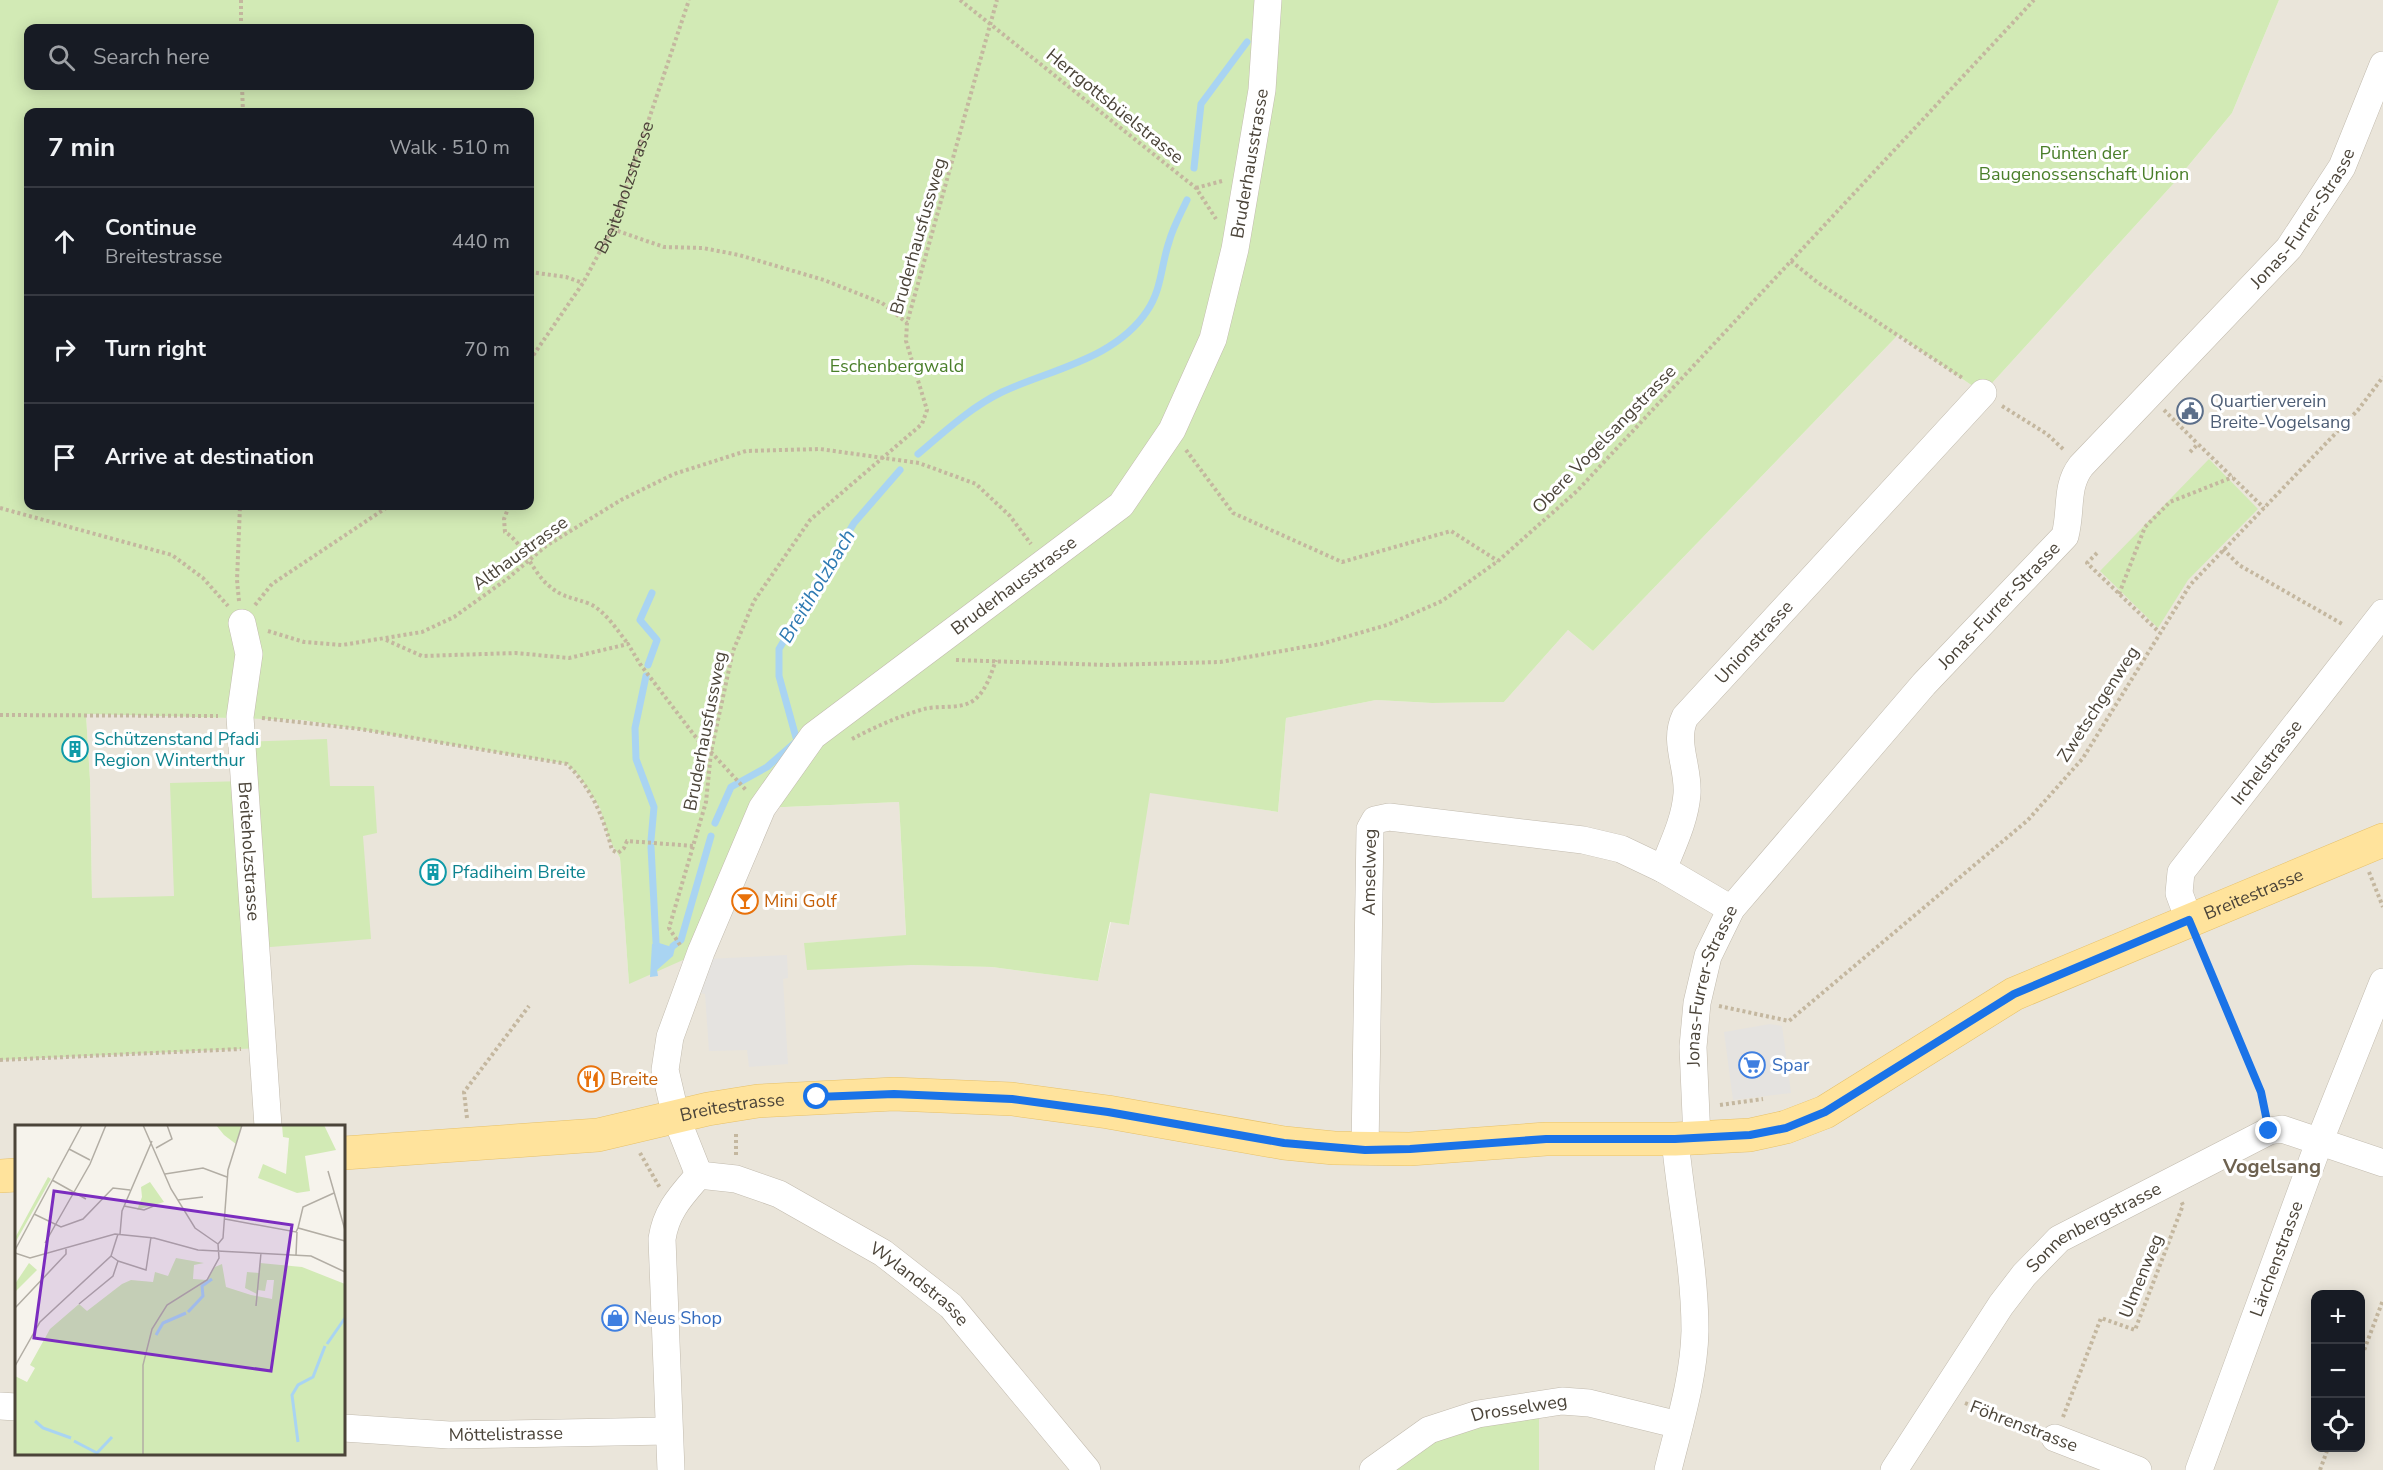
<!DOCTYPE html>
<html lang="en">
<head>
<meta charset="utf-8">
<style>
  :root { --surface:#171b24; --page:#242831; --text:#f1f3f6; --muted:#9ea1a6; --line:#363941 }
  body { margin:0; font-family:"Nunito Sans",sans-serif; background:var(--page); color:var(--text) }
  .controls { position:absolute; right:18px; bottom:18px; display:grid; overflow:hidden; border-radius:12px; box-shadow:0 3px 15px #0003 }
  .controls button { width:54px; height:54px; display:grid; place-items:center; padding:0; border:0; border-bottom:2px solid var(--line); background:var(--surface); color:var(--text); font:30px sans-serif }
  .stop { position:absolute; width:18px; height:18px; margin:-14px; border:4px solid #1a73e8; border-radius:50%; background:#fff }
  .stop.end { background:#1a73e8; border-color:#fff; box-shadow:0 2px 6px #0008 }
  .list { margin:0; padding:0; list-style:none }
  h2 { display:flex; justify-content:space-between; align-items:center; height:78px; margin:0; padding:0 24px; font-size:26px }
  h2 small { font-size:20px; font-weight:400; color:var(--muted) }
  .list li { display:grid; grid-template-columns:39px 1fr auto; gap:18px; align-items:center; box-sizing:border-box; height:108px; padding:0 24px; border-top:2px solid var(--line) }
  .list b { display:block; font-size:22px; white-space:nowrap }
  .list p { margin:0; font-size:20px; white-space:nowrap; color:var(--muted) }
  .list em { font-size:20px; font-style:normal; color:var(--muted) }
  .icon { flex:none; width:33px; height:33px; fill:none; stroke:currentColor; stroke-width:2; stroke-linecap:round; stroke-linejoin:round }
  .map { position:relative; flex:none; width:2383px; height:1470px; overflow:hidden }
  .search { position:absolute; background:var(--surface); box-shadow:0 3px 15px #0003; left:24px; top:24px; width:510px; height:66px; display:flex; align-items:center; gap:15px; box-sizing:border-box; padding:0 21px; border-radius:12px; color:var(--muted); font-size:22px }
  .panel { position:absolute; background:var(--surface); box-shadow:0 3px 15px #0003; left:24px; top:108px; width:510px; height:402px; border-radius:12px }
  .map>svg:first-child { display:block }
  .residential { fill:#eae5da; fill-rule:evenodd }
  .green { fill:#d2eab5; fill-rule:evenodd }
  .parking { fill:#e5e3e0 }
  .water { fill:#a9d4f2 }
  .lines { fill:none; stroke-linecap:round; stroke-linejoin:round }
  .stream { stroke:#a9d4f2; stroke-width:7 }
  .minor-casing { stroke:#c2bbae; stroke-width:28 }
  .major-casing { stroke:#e6c16a; stroke-width:34 }
  .path { stroke:#c4b79f; stroke-width:4; stroke-dasharray:3 3; stroke-linecap:butt }
  .minor { stroke:#fff; stroke-width:27 }
  .major { stroke:#ffe39c; stroke-width:33 }
  .route { stroke:#1a73e8; stroke-width:8 }
  .labels { text-anchor:middle; dominant-baseline:central; stroke-width:6; stroke-linejoin:round; paint-order:stroke }
  .street-label { font-size:18px; fill:#4b4439; stroke:#fff }
  .park-label { font-size:18px; fill:#4a7f2a; stroke:#fff }
  .service-label { font-size:18px; fill:#4e5e75; stroke:#fff; text-anchor:start }
  .culture-label { font-size:18px; fill:#0d838f; stroke:#fff; text-anchor:start }
  .food-label { font-size:18px; fill:#c56008; stroke:#fff; text-anchor:start }
  .shop-label { font-size:18px; fill:#366cbe; stroke:#fff; text-anchor:start }
  .water-label { font-size:20px; font-style:italic; fill:#2e7ab2; stroke:#fff }
  .neighbourhood-label { font-size:20px; font-weight:bold; fill:#6e6250; stroke:#fff }
  .inset-river { fill:none; stroke:#a9d4f2; stroke-width:3 }
  .inset-road { fill:none; stroke:#b2ada4; stroke-width:1.5 }
  .view { fill:#7b2cbf; fill-opacity:0.15; stroke:#7b2cbf; stroke-width:3 }
  .inset-edge { fill:none; stroke:#4b4439; stroke-width:3 }
</style>
</head>
<body>
<div class="map">
<svg width="2383" height="1470" viewBox="0 0 2383 1470">
  <rect width="100%" height="100%" fill="#f6f3ec"/>
  <path class="residential" d="M2279,0H2383V1470H0V907L92,898L90,780L86,714L302,720L567,764L579,776L600,808L609,839L620,858L629,984L762,808L899,802L906,936L805,943L911,965L992,967L1098,981L1111,922L1129,925L1149,792L1278,812L1286,718L1376,700L1432,703L1504,702L1568,630L1593,651L1898,335L1983,393L2174,183L2232,113ZM16,1126H344V1454H16ZM2316,1294H2360V1448H2316Z"/>
  <path class="green" d="M0,0H2279L2232,113L2174,183L1983,393L1898,335L1593,651L1568,630L1504,702L1432,703L1376,700L1286,718L1278,812L1150,793L1129,925L1110,922L1098,981L992,967L911,965L807,970L804,943L906,935L899,802L762,808L701,952L629,984L620,858L609,839L600,808L579,776L567,764L302,720L86,714L90,780L92,898L174,896L170,783L245,781L243,742L327,739L330,786H374L377,833L363,836L371,939L258,948L263,1048L0,1060ZM28,28H530V86H28ZM28,112H530V506H28Z
    M2209,459L2258,509L2188,580L2158,628L2100,571Z
    M1539,1405V1470H1373L1429,1430Z"/>
  <path class="parking" d="M787,955L788,978L783,979L788,1064L749,1067L747,1050L709,1051L705,994L694,992L707,959Z
    M1770,1024L1782,1026L1791,1093L1733,1100L1724,1032Z"/>
  <path class="water" d="M656,942L675,948L673,956L657,970L658,976L650,977L652,944Z"/>
  <g class="lines">
    <path class="stream" d="M1194,168L1201,104L1247,42
      M918,454C944,432 971,407 1002,392C1052,369 1115,359 1147,311C1162,289 1161,265 1169,242C1173,227 1181,213 1187,200
      M648,665L657,640L640,620L652,593
      M646,676L635,728L636,759L654,807L651,840
      M715,823L731,787L767,767L797,741L779,676V649L854,523L900,470
      M651,847L656,942
      M673,946L681,940L711,836"/>
    <g class="minor-casing">
      <g id="minor">
        <path id="s2" d="M242,623L249,654L240,717L268,1126"/>
        <path id="s3" d="M1731,909L1663,869C1673,844 1685,820 1687,794C1689,767 1673,742 1685,717L1983,393"/>
        <path id="s4" d="M2189,920L2179,893L2181,872L2383,613"/>
        <path id="s5" d="M1697,1139L1693,1047L1697,1003L1708,956L1731,909L1924,684L2065,536C2072,510 2065,487 2081,466L2289,248L2342,167L2383,65"/>
        <path id="s6" d="M1365,1150L1370,829L1375,820L1389,817L1583,840L1621,849L1663,869"/>
        <path id="s7" d="M699,1175L676,1117L665,1070L670,1037L701,952L762,808L813,736L1121,505L1172,430L1213,339L1235,249L1262,90L1268,0"/>
        <path id="s8" d="M699,1175L736,1179L779,1194L883,1253L951,1306L1087,1470"/>
        <path d="M0,1406L16,1407"/>
        <path id="s9" d="M344,1428L449,1435L668,1431"/>
        <path d="M2055,1438L2138,1470"/>
        <path d="M671,1470L662,1239C666,1211 681,1196 699,1175"/>
        <path id="s10" d="M1373,1470L1429,1430L1478,1414L1562,1401L1589,1403L1679,1425"/>
        <path d="M1668,1470C1679,1425 1694,1378 1695,1331C1695,1267 1681,1203 1675,1139"/>
        <path id="s11" d="M1894,1470L2001,1305L2024,1275L2059,1239L2269,1131L2282,1129L2383,1163"/>
        <path id="s12" d="M2199,1470L2320,1140L2383,982"/>
      </g>
    </g>
    <g class="major-casing">
      <g id="major">
        <path id="s13" d="M344,1153L598,1135L708,1109L758,1101L894,1094L1012,1099L1108,1112L1284,1143L1334,1148L1410,1149L1546,1139H1675L1750,1135L1786,1127L1825,1112L2014,994L2383,840"/>
        <path d="M0,1176L16,1175"/>
      </g>
    </g>
    <g class="path">
      <path d="M241,0V28"/>
      <path d="M960,0L1196,188L1216,219"/>
      <path d="M242,86L243,112"/>
      <path d="M1196,188L1222,181"/>
      <path d="M612,229L664,247L703,248L739,255L824,280L882,303L907,323"/>
      <path d="M1791,261L1817,282L1964,379"/>
      <path d="M530,272L566,277L583,283"/>
      <path id="s1" d="M530,360L583,283L612,229L689,0"/>
      <path d="M2002,406L2047,434L2064,450"/>
      <path d="M2164,410L2198,444"/>
      <path d="M1186,450L1233,513L1342,562L1451,531L1498,561"/>
      <path d="M2190,452L2198,444L2264,508"/>
      <path d="M509,506L504,519L505,532C524,544 531,570 548,585C564,599 573,597 590,604C605,611 618,631 628,644"/>
      <path d="M0,508L172,555L203,578L228,606"/>
      <path d="M2223,549L2239,565L2344,625"/>
      <path d="M2097,553L2087,563L2159,632"/>
      <path d="M2119,594L2145,527L2170,502L2233,477"/>
      <path d="M239,601L237,580L240,506"/>
      <path d="M255,605L272,584L389,506"/>
      <path d="M268,631L304,642L342,645L422,632L454,617L507,579L546,546L621,500L674,474L746,451L820,449L919,463L976,484L1010,516L1031,544"/>
      <path d="M386,640L422,656L516,653L569,658L628,644L640,664L704,748L711,752L746,790"/>
      <path d="M956,660L1107,665L1220,662L1321,644L1387,625L1442,601L1498,561L1577,491L2034,0"/>
      <path d="M0,715L218,716"/>
      <path d="M262,718L360,729L567,764C592,789 603,816 612,850L618,853L624,848L627,841L694,846"/>
      <path d="M852,739C875,727 899,716 924,709C939,705 961,710 974,700C986,691 991,674 996,660"/>
      <path d="M2369,872L2383,907"/>
      <path d="M2199,944L2261,1092L2265,1110"/>
      <path d="M680,945L669,928L706,802L711,752L733,651L754,601L810,520L922,424L927,410L906,341L907,323L997,0"/>
      <path d="M1719,1006L1789,1021L2028,820L2083,758L2190,585L2358,410L2383,377"/>
      <path d="M0,1060L241,1049"/>
      <path d="M1720,1105L1763,1099"/>
      <path d="M467,1118L464,1092L529,1006"/>
      <path d="M640,1153L660,1188"/>
      <path d="M736,1155V1132"/>
      <path d="M2360,1361L2383,1300"/>
      <path d="M1965,1403L2033,1430"/>
      <path d="M2063,1417L2101,1318L2135,1330L2183,1205L2181,1201"/>
      <path d="M2320,1470L2328,1448"/>
    </g>
    <use href="#minor" class="minor"/>
    <use href="#major" class="major"/>
  </g>
  <g class="lines">
    <path class="route" d="M817,1097L894,1094L1012,1099L1108,1112L1284,1143L1365,1150L1410,1149L1546,1139H1675L1750,1135L1786,1128L1825,1112L2014,994L2189,920L2261,1092L2269,1131"/>
  </g>
  <defs>
    <g id="civic-ring" transform="scale(1.35)"><circle r="9.5" fill="#fff" stroke="#5c6f8a" stroke-width="1.5"/><path d="M-.6-6.5H3V-4.5H.6V-3L4-1V1h2V6H-6V1h2V-1L-.6-3ZM-1.2 2.5V6h2.4V2.5Z" fill="#5c6f8a"/></g>
    <g id="building-ring" transform="scale(1.35)"><circle r="9.5" fill="#fff" stroke="#0f9aa8" stroke-width="1.5"/><path d="M-4-6H4V6H1V3H-1V6H-4ZM-2.5-4.3h1.7v1.8h-1.7ZM.8-4.3h1.7v1.8H.8ZM-2.5-1h1.7V.8h-1.7ZM.8-1h1.7V.8H.8Z" fill="#0f9aa8"/></g>
    <g id="bar-ring" transform="scale(1.35)"><circle r="9.5" fill="#fff" stroke="#e8710a" stroke-width="1.5"/><path d="M-6-5H6L.8 .8V4.5H3.5V6h-7V4.5H-.8V.8Z" fill="#e8710a"/></g>
    <g id="supermarket-ring" transform="scale(1.35)"><circle r="9.5" fill="#fff" stroke="#3f7fe0" stroke-width="1.5"/><path d="M-6-5.5h2.5l.6 2H6L4.5 2H-2.5L-4.4-4H-6ZM-1.5 3.2a1.3 1.3 0 1 0 .1 0ZM3 3.2a1.3 1.3 0 1 0 .1 0Z" fill="#3f7fe0"/></g>
    <g id="restaurant-ring" transform="scale(1.35)"><circle r="9.5" fill="#fff" stroke="#e8710a" stroke-width="1.5"/><path d="M-5-6h1v4h1v-4h1v4h1v-4h1v5L-1.5 .5V6h-2V.5L-5-1ZM5-6V6H3V1.5H1.5Q1.5-4 5-6Z" fill="#e8710a"/></g>
    <g id="shop-ring" transform="scale(1.35)"><circle r="9.5" fill="#fff" stroke="#3f7fe0" stroke-width="1.5"/><path d="M-5-2.5h2.3a2.7 3.5 0 0 1 5.4 0H5L5.5 6h-11ZM-1.5-2.5h3a1.5 2.3 0 0 0-3 0Z" fill="#3f7fe0"/></g>
  </defs>
  <g fill-rule="evenodd">
    <use href="#civic-ring" x="2190" y="411"/>
    <use href="#building-ring" x="75" y="749"/>
    <use href="#building-ring" x="433" y="872"/>
    <use href="#bar-ring" x="745" y="901"/>
    <use href="#supermarket-ring" x="1752" y="1065"/>
    <use href="#restaurant-ring" x="591" y="1079"/>
    <use href="#shop-ring" x="615" y="1318"/>
  </g>
  <g class="labels">
    <g class="street-label">
      <text transform="translate(1115 106) rotate(39)">Herrgottsbüelstrasse</text>
      <text stroke="none"><textPath href="#s7" startOffset="1234">Bruderhausstrasse</textPath></text>
      <text stroke="none"><textPath href="#s1" startOffset="198">Breiteholzstrasse</textPath></text>
      <text stroke="none"><textPath href="#s5" startOffset="1144">Jonas-Furrer-Strasse</textPath></text>
      <text transform="translate(918 236) rotate(-74)">Bruderhausfussweg</text>
      <text transform="translate(1604 439) rotate(-46)">Obere Vogelsangstrasse</text>
      <text transform="translate(520 553) rotate(-36)">Althaustrasse</text>
      <text stroke="none"><textPath href="#s7" startOffset="730">Bruderhausstrasse</textPath></text>
      <text stroke="none"><textPath href="#s5" startOffset="642">Jonas-Furrer-Strasse</textPath></text>
      <text stroke="none"><textPath href="#s3" startOffset="338">Unionstrasse</textPath></text>
      <text transform="translate(2098 704) rotate(-57)">Zwetschgenweg</text>
      <text transform="translate(705 731) rotate(-79)">Bruderhausfussweg</text>
      <text stroke="none"><textPath href="#s4" startOffset="189">Irchelstrasse</textPath></text>
      <text stroke="none"><textPath href="#s2" startOffset="230">Breiteholzstrasse</textPath></text>
      <text stroke="none"><textPath href="#s6" startOffset="278">Amselweg</textPath></text>
      <text stroke="none"><textPath href="#s13" startOffset="1976">Breitestrasse</textPath></text>
      <text stroke="none"><textPath href="#s5" startOffset="156">Jonas-Furrer-Strasse</textPath></text>
      <text stroke="none"><textPath href="#s13" startOffset="392">Breitestrasse</textPath></text>
      <text stroke="none"><textPath href="#s11" startOffset="320">Sonnenbergstrasse</textPath></text>
      <text stroke="none"><textPath href="#s12" startOffset="225">Lärchenstrasse</textPath></text>
      <text transform="translate(2141 1276) rotate(-68)">Ulmenweg</text>
      <text stroke="none"><textPath href="#s8" startOffset="250">Wylandstrasse</textPath></text>
      <text stroke="none"><textPath href="#s10" startOffset="162">Drosselweg</textPath></text>
      <text transform="translate(2024 1426) rotate(21)">Föhrenstrasse</text>
      <text stroke="none"><textPath href="#s9" startOffset="162">Möttelistrasse</textPath></text>
    </g>
    <g class="park-label">
      <text x="2084" y="153">Pünten der<tspan x="2084" dy="21">Baugenossenschaft Union</tspan></text>
      <text x="897" y="366">Eschenbergwald</text>
    </g>
    <g class="service-label">
      <text x="2210" y="401">Quartierverein<tspan x="2210" dy="21">Breite-Vogelsang</tspan></text>
    </g>
    <g class="culture-label">
      <text x="94" y="739">Schützenstand Pfadi<tspan x="94" dy="21">Region Winterthur</tspan></text>
      <text x="452" y="872">Pfadiheim Breite</text>
    </g>
    <g class="food-label">
      <text x="764" y="901">Mini Golf</text>
      <text x="610" y="1079">Breite</text>
    </g>
    <g class="shop-label">
      <text x="1772" y="1065">Spar</text>
      <text x="634" y="1318">Neus Shop</text>
    </g>
    <g class="water-label">
      <text transform="translate(817 586) rotate(-59)">Breitiholzbach</text>
    </g>
    <g class="neighbourhood-label">
      <text x="2272" y="1166">Vogelsang</text>
    </g>
  </g>
  <g transform="translate(15 1125)">
    <rect width="330" height="330" fill="#f6f3ec"/>
    <path d="M201,0H227L221,19L209,10ZM267,0H309L321,25L290,31L295,66L282,68L243,53L248,39L271,49L274,13L268,12ZM33,52L36,54L0,118V113ZM135,57L149,77L122,85L127,72L126,62ZM161,133L189,138L179,140L178,154L192,155L200,142L207,139L211,162L236,170L257,174L259,155H252L250,166L243,165L242,169L230,163L232,147L244,148L245,138L287,142L330,159V330H0V251L12,257L20,243L15,240L35,204L64,179L72,186L107,159L116,155L138,157L140,147L153,151ZM14,138L22,145L0,167V159Z" fill="#d2eab5"/>
    <path class="inset-river" d="M173,187L188,171L187,161L197,154M141,210L148,198L171,188M312,219L330,193M20,296L28,303L56,313M59,316L82,328L97,312M283,317L277,270L283,260L298,252L310,221"/>
    <path class="inset-road" d="M128,0L156,64L180,103L203,119M141,23L157,14L152,0M54,24L75,35M313,46L330,105M150,49L188,43L212,52M37,55L71,74M163,75L188,72M109,81L129,85L141,80M19,89L46,102L68,94L98,63L115,65M210,94L281,107L283,103L330,116M283,103L288,82L319,68M105,109L107,86L137,16M30,118L75,39L91,0M203,119L208,113L213,45L227,0M0,125L67,0M0,128L15,133L100,109L139,113L183,125L296,131L330,147M281,130L282,107M103,136L131,145L136,112M64,179L98,151L103,136L96,131M241,181L246,128M0,183L51,129V124M0,241L25,197L96,131L103,109M128,330V240L137,204L152,180L192,155L204,133L203,119"/>
    <path class="view" d="M39,66L277,100L256,246L19,213Z"/>
    <rect width="330" height="330" class="inset-edge"/>
  </g>
</svg>
<div class="controls">
<button>+</button>
<button>−</button>
<button><svg class="icon" aria-label="locate" viewBox="0 0 24 24"><circle cx="12" cy="12" r="6"/><path d="M12 2v4M12 18v4M2 12h4M18 12h4"/></svg></button>
</div>
<div class="stop" style="left:817px;top:1097px"></div>
<div class="stop end" style="left:2269px;top:1131px"></div>
<div class="search"><svg class="icon" aria-label="search" viewBox="0 0 24 24"><circle cx="10" cy="10" r="6"/><path d="M15 15l6 6"/></svg>Search here</div>
<section class="panel">
<h2>7 min<small>Walk · 510 m</small></h2>
<ul class="list">
<li><svg class="icon" aria-label="ahead" viewBox="0 0 24 24"><path d="M12 20V5M6 11l6-6 6 6"/></svg><div><b>Continue</b><p>Breitestrasse</p></div><em>440 m</em></li>
<li><svg class="icon" aria-label="right" viewBox="0 0 24 24"><path d="M7 20v-9h11M14 6l5 5-5 5"/></svg><div><b>Turn right</b></div><em>70 m</em></li>
<li><svg class="icon" aria-label="arrive" viewBox="0 0 24 24"><path d="M6 21V4h12l-3 4 3 4H6"/></svg><div><b>Arrive at destination</b></div></li>
</ul>
</section>
</div>
</body>
</html>
